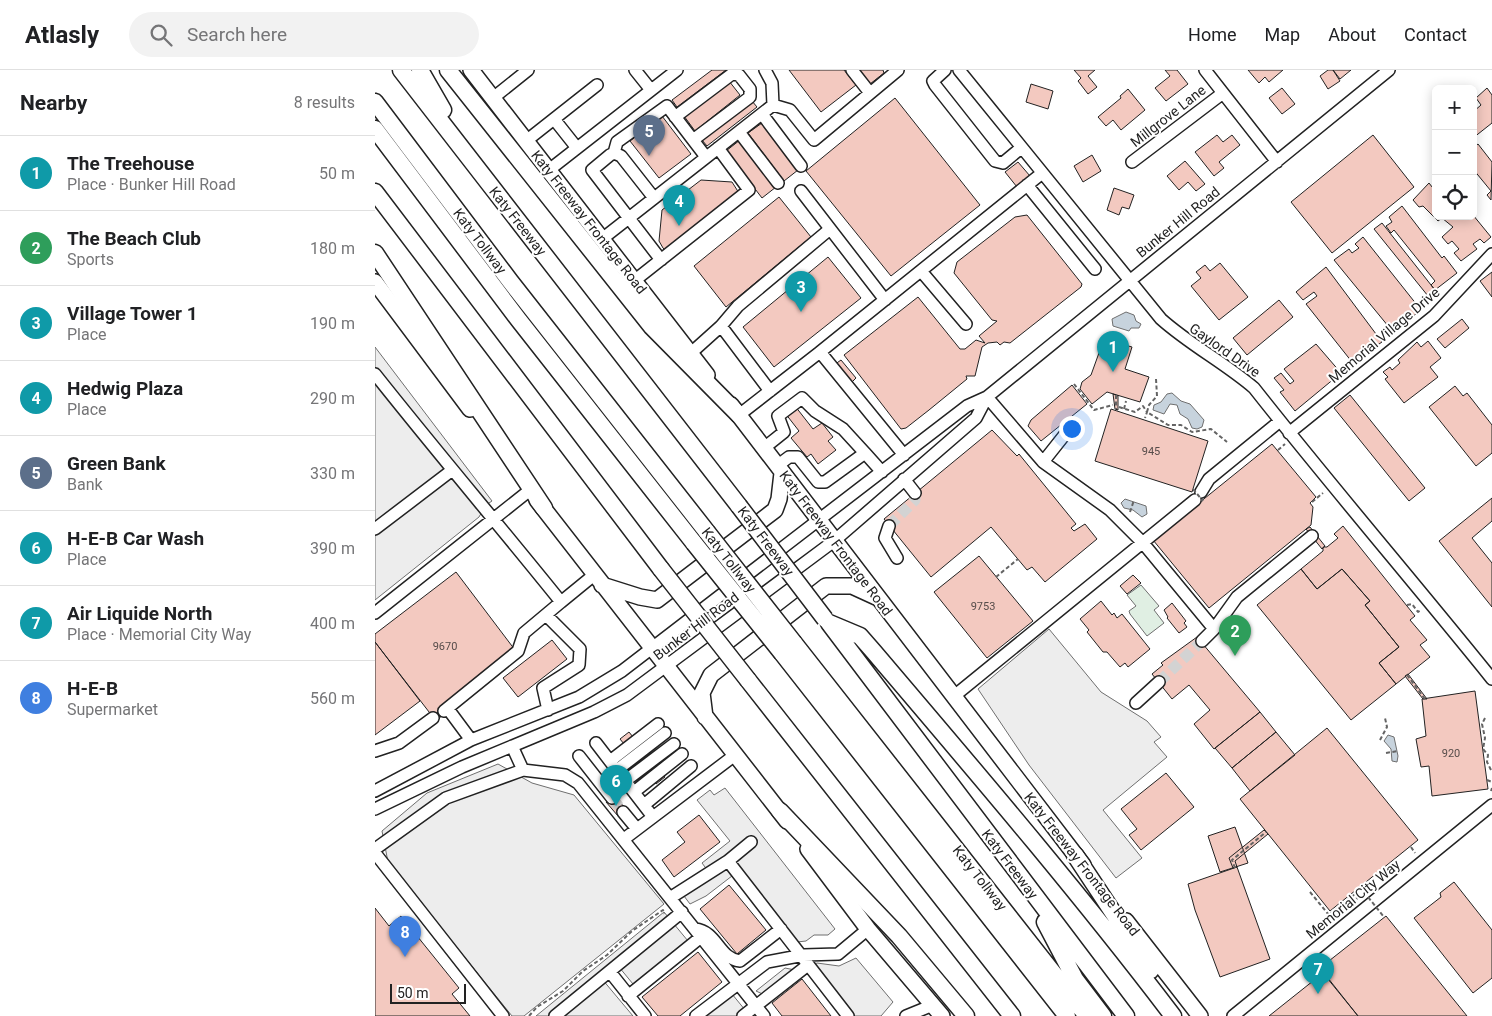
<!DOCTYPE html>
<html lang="en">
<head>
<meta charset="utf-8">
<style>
  :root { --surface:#fff; --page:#f2f2f2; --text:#202124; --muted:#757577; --line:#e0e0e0; --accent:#111827 }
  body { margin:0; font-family:Roboto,sans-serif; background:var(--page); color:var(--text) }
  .controls { position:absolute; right:15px; top:15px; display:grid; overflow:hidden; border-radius:8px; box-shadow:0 2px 12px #0003 }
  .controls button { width:45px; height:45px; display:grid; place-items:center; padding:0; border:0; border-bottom:1px solid var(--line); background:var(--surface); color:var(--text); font:25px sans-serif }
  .scale { position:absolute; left:15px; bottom:12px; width:76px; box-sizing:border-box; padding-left:5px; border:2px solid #222; border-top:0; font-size:14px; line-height:18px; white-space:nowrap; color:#222; -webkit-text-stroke:4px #fff; paint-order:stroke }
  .you { position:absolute; left:696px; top:358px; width:18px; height:18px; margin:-12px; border:4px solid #fff; border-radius:50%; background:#1a73e8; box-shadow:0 0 0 8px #1a73e833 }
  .badge { display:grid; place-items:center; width:32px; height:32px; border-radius:50%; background:var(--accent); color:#fff; font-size:16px; font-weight:700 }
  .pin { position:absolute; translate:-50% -41px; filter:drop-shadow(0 1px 2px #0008) }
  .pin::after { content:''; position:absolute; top:26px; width:18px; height:15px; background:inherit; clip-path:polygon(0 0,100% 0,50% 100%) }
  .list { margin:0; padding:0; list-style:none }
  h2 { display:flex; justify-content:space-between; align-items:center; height:65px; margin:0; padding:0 20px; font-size:21px }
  h2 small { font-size:16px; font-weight:400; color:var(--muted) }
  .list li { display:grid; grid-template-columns:32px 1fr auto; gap:15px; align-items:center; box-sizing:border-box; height:75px; padding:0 20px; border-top:1px solid var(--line) }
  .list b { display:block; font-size:19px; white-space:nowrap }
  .list p { margin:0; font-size:16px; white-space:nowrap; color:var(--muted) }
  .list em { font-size:16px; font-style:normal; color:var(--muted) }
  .icon { flex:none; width:28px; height:28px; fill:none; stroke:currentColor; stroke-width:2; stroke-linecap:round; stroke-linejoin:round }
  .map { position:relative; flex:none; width:1117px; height:946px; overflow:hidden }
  header { display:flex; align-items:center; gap:30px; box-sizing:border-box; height:70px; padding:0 25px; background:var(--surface); border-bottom:1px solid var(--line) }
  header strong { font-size:24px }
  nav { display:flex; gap:28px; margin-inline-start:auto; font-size:18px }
  .search { width:350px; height:45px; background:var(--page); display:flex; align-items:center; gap:12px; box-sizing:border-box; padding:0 18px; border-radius:28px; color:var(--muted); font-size:19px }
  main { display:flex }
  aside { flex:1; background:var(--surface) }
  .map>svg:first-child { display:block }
  .green { fill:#e0efe3; stroke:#6f6f6f }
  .parking { fill:#ededed; stroke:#6f6f6f }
  .water { fill:#c7d3dd; stroke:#6f6f6f }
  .building { fill:#f3c9c0; stroke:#222 }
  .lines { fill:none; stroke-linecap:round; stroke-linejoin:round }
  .minor-tunnel { stroke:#d3d3d3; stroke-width:11; stroke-dasharray:11 5.5; stroke-linecap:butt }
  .minor-casing { stroke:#222; stroke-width:14 }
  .major-casing { stroke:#222; stroke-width:18 }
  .highway-casing { stroke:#222; stroke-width:19 }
  .path { stroke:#646464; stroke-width:2; stroke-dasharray:4 2.5; stroke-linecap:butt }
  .minor { stroke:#fff; stroke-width:11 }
  .major { stroke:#fff; stroke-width:15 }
  .highway { stroke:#fff; stroke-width:16 }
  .highway-bridge-casing { stroke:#222; stroke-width:19; stroke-linecap:butt }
  .path-bridge { stroke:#646464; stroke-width:2; stroke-dasharray:4 2.5; stroke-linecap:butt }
  .highway-bridge { stroke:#fff; stroke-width:16 }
  .labels { text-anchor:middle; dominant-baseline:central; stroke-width:4; stroke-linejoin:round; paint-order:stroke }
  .number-label { font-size:11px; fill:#564c4a }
  .street-label { font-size:14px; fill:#222; stroke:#fff }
</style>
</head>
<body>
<header>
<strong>Atlasly</strong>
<div class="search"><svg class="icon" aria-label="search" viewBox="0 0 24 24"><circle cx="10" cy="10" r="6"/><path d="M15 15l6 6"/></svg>Search here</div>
<nav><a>Home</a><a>Map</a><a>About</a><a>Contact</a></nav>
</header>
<main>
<aside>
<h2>Nearby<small>8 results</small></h2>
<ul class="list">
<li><span class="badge" style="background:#0f9aa8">1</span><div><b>The Treehouse</b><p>Place · Bunker Hill Road</p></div><em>50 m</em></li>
<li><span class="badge" style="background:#2e9e5b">2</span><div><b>The Beach Club</b><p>Sports</p></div><em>180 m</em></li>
<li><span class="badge" style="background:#0f9aa8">3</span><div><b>Village Tower 1</b><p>Place</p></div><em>190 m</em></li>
<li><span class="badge" style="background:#0f9aa8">4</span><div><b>Hedwig Plaza</b><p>Place</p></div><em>290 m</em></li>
<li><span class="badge" style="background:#5c6f8a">5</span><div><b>Green Bank</b><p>Bank</p></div><em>330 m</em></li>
<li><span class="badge" style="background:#0f9aa8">6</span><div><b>H-E-B Car Wash</b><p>Place</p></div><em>390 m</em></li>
<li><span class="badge" style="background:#0f9aa8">7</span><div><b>Air Liquide North</b><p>Place · Memorial City Way</p></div><em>400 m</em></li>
<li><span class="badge" style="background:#3f7fe0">8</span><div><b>H-E-B</b><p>Supermarket</p></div><em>560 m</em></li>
</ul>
</aside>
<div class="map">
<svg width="1117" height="946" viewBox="0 0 1117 946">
  <rect width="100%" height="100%" fill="#fff"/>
  <path class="green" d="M766,515L784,536L779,540L789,553L772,566L755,544L754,541L761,536L752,525Z"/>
  <path class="parking" d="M0,277L117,431L111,435L104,447L0,530Z
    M674,559L726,622L772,651L786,667L779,672L792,687L728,740L767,788L741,808L654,695L603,619Z
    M123,694L157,713L199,725L289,834L149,946H137L13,792L7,761L52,723Z
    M350,718L460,859L453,865H439L431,871L422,872L366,799L331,826L315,834L306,822L336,805L327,793L355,771L322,730L335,720L339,725Z
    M289,842L313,871L258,914L244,897L227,909L258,946H161Z
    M481,888L518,932L506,946H478L445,901L423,905L394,927L381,921L410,898L425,901L442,893L464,896Z
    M357,924L375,946H329Z"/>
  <path class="water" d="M751,242L759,245L761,251L766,254L764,258H756L754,261L738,256L737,249Z
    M797,323L806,331L815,334L829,350L827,357L822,359L817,358L813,349L805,344L802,335L795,334L789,344L778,340L779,335L786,332L792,324Z
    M750,429L771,436L772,444L767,447L758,440L749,438L746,433Z
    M1013,665L1019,667L1023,686L1022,692L1017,691L1016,679L1009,671Z"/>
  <path class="building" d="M337,0H351L302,37L297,30Z
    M414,0H469L481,15L446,42Z
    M484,0H508L509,3L495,14Z
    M699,0H720L713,6L722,17L713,24L703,11L706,8Z
    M790,0H802L813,14L791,31L780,18L795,6Z
    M873,0H908L894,12L890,7L884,13Z
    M953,0H958L965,11L953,19L945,6Z
    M958,0H976L965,9Z
    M354,11L365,25L320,61L309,46Z
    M656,14L678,21L673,39L651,32Z
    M907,18L920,34L907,44L894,28Z
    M1112,18L1117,25V53L1098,68V42L1106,35L1101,28Z
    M753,19L770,40L746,60L738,50L731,56L723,47L746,28L745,26Z
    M520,28L605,135L516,206L431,101Z
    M377,31L382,37L332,76L327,70Z
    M287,46L316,84L284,108L255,71Z
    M387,53L423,100L409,111L373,63Z
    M842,65L848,72L857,65L865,75L844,92L849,98L839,106L820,82Z
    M998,65L1039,117L957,183L916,132Z
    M365,70L401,117L387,128L351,81Z
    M1103,74L1117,92L1116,130L1112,125L1116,121L1098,99V78Z
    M717,85L726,101L708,112L699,96Z
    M810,91L830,114L821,121L813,112L804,120L792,106Z
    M643,92L655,106L642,117L630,102Z
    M326,110L357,112L364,123L290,180L288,178L284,171L287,140Z
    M1054,113L1061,122V146L1098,145L1116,167L1109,173L1105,169L1098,174L1102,179L1086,191L1079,183L1084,179L1077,171L1073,174L1067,167L1078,157L1067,148L1063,151L1048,136L1044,137L1038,130Z
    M739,118L759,125L754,139L747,137L744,145L732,140Z
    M404,127L436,167L351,237L319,196Z
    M1027,136L1067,188L1069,186L1082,203L1060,220L1056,215L1060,211L1019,160L1016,163L1011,156L1017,152L1014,147Z
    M652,145L707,214L706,217L635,273L629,272L625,275L622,272L613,273L607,277L600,306H591L592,309L554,340L531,358L526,359L469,285L543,227L585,279H590L601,270L610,273L604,266L622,251L617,250L579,203L582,192L640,147Z
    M1007,153L1060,220L1053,226L999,159Z
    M988,167L1046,240L1018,262L959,190L974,179L977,183L984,178L980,174Z
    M453,187L486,228L399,297L368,257Z
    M845,193L873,227L844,250L816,216L826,208L821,202L830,195L835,201Z
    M951,197L1007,272L977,292L931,234L942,226L939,222L928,230L921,222Z
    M1117,202V227L1105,211Z
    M904,230L918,247L872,285L858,268Z
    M1087,249L1094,258L1070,278L1062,269Z
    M729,269L757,277L750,299L774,307L765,332L732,322L717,334L705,319L707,312L716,305Z
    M1053,271L1066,288L1055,297L1063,307L1029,333L1010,309L1013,307L1008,302L1015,297L1017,300L1025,293L1023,290L1042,272L1046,277Z
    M941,274L966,303L920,341L905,322L909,320L899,308L906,303L915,314L919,311L909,299Z
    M466,290L481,308L475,314L459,295Z
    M697,315L712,334L666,371L653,356L656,350Z
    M1080,316L1088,326L1092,323L1117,355V383L1101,396L1054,337Z
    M738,324L743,326V340L740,339Z
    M975,325L1050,418L1034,431L959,338Z
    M420,336L438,359L447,353L458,367L453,371L461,380L443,394L436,384L432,387L416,368L424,361L410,343Z
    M736,339L833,371L817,422L720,391Z
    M617,360L642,386L644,384L701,454L696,458L699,461L710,454L722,469L670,512L657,497L652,500L616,457L556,507L509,449Z
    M897,374L941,427L935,433L938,437L936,455L834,538L778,470Z
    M1117,428V451L1097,468L1117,493V537L1064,471Z
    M968,456L1040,546L1035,550L1052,570L1045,575L1055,587L1021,614L1004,593L1024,577L990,535L995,531L967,499L942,519L926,499L948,481V477H952L963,468L959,464Z
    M935,457L950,476L947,479L931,459Z
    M604,486L658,551L612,588L559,522Z
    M926,499L942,519L967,499L995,531L990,535L1024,577L1004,593L1021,614L976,650L882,535Z
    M81,502L140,580L61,651L0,572V564Z
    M758,505L766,513L752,524L745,516Z
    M726,531L737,545L739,543L742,548L747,544L775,579L753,597L750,593L745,597L732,582H728L712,562L714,560L705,549Z
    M797,533L811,551L809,553L812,557L804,563L792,548L793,547L789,540Z
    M822,567L885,642L839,679L819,654L835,640L814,615L797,629L777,604L788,595L786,593Z
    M177,570L192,589L143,627L128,608Z
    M0,572L45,631L0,665Z
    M1033,604L1052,629H1048L1030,606Z
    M1100,621L1113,719L1057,726L1054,696L1046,697L1041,669L1051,666L1047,629Z
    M885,642L901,662L857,698L840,678Z
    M952,658L1043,770L955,841L865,729Z
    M254,662L290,707L281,714L245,669Z
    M901,662L920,685L875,721L857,698Z
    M791,703L819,737L766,780L754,765L762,759L746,739Z
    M240,725L251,740L243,746L231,732Z
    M324,745L345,772L299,807L287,790L310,772L302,762Z
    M860,757L873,793L845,802L833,766Z
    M889,760L893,764L860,791L862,797L858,798L854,788Z
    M862,797L895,889L845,907L820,840L813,814Z
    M1079,812L1117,860V908L1098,923L1039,848L1066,827L1065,823Z
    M354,815L391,860L362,884L325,839Z
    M0,838L14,856L26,846L84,918L77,924L95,946H0Z
    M1011,846L1092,946H983L945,898Z
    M323,882L347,912L305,946H283L267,927Z
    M948,903L983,946H894Z
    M427,909L456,946H407L397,933Z"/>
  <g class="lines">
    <path class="minor-tunnel" d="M514,456L540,430V423
      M784,612L827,571
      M237,728L248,742"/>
    <g class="minor-casing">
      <path id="minor" d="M260,0L276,20
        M390,0L397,13L398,35
        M477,0L495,23
        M570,0L558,11L560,15L620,91L628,93L646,78
        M584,0L786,249C815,275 850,293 879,318C957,417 1038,511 1117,609
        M830,0L902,92
        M118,28L153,0
        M387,44L426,96
        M300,47L357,4L364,5L375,19V27L318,70
        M179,49L202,78
        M364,62L403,113
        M151,71L222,15
        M239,83L242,72L292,36L331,87
        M757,92L848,23
        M174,100L302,0
        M652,115L720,199
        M426,121L510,230
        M279,128L246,86L239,83L235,85L217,100L286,190
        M227,169L398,35L415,40L439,70L523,0
        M546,201L591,254
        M259,211L374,120L343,78
        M346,256L395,321
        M316,283L346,256L363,236L455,159
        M0,304C61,381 124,455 186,532L219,505
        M612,327L668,392L735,440L768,473L839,559L862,527L937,466
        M364,345L445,282
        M914,363L1059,246L1117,184
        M389,378L409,362L403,346L427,328L440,341L468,359L490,383
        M529,385L445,282L666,104
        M668,392L695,358
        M402,396L414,387H423L443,412H450L490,383L507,402
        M529,409L540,423
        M826,422L834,409L905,351
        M514,456L510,468L522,488
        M0,459L76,401
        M0,543L155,420
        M171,545L205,579L204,595L168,618L173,640
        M827,571L839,559
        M578,627L820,430
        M761,633L784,612
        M73,639L96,670
        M69,641L143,581L149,563L186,532
        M221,673L278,747
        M137,676L148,700L190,705L203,713L389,946
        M0,681L24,673L58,648
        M204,686L237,728
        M235,691L283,654
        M242,700L290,663
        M250,711L299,674
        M0,721L96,670L204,627L247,601L592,336L612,327L1014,0
        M259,722L307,684
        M269,735L316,696
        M0,739L87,697L219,642L252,625L459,471L601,348L612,327
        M248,742L262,759
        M249,769L360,685
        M0,779L71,728L148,700
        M0,783L128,946
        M353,791L376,772
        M295,828L353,791L473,946
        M320,859C342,861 344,889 365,891L406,859
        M235,902L270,946
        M253,926L326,867
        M180,946L307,842
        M321,946L392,892L429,885L463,884L493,859
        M368,946L433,895
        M531,946L558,935
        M858,946L1117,735"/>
    </g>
    <g class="major-casing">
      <path id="major" d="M96,0L332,305
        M0,212L95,339
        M356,335L708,795
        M162,430L412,751
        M227,515L265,527L282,530L400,440L404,429L407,403
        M330,647L327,623L336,605L451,516H477L501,527
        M433,779L493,859L567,946
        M751,851L825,946"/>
    </g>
    <g class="highway-casing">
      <path id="highway" d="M26,0L364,436
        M45,0L68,40
        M73,0L277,257L364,345
        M0,32L135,211L332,462
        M0,59L143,249L319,473
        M0,122L286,499
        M0,183L169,438
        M454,553L485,566L499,582C601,702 703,821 798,946
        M454,553L751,946
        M419,573L712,946
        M407,583L692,946
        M373,610L637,946
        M405,741L524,866L591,946
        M700,785L776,900
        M670,852L700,909L728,946"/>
    </g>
    <path class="path" d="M781,309L782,326L774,335L772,342L793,355H806L817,362L836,359L852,372
      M699,314L719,340L738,335
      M744,337L760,342L768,336L772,342L770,348
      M749,339L751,331
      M903,380L910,374
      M937,432L948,423
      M755,442L759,430
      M621,507L643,489
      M1032,535L1037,534L1043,542L1046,540
      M1032,605L1050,629
      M1110,648L1107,654L1110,668L1108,679L1113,685L1112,692L1117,702
      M1005,670L1012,657L1010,648
      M1011,683L1023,681
      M1112,710L1117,712
      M1116,721L1117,718
      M1036,777L1040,783
      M860,798L857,790L891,762
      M935,822L954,845L979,825L983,829
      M154,946L162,937L188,921L208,901L232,885L257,861L288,840L289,844"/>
    <use href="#minor" class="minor"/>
    <use href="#major" class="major"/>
    <use href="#highway" class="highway"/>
    <g class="highway-bridge-casing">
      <path id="highway-bridge" d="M364,436L450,549
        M332,462L419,573
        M319,473L407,583
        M286,499L373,610"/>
    </g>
    <path class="path-bridge" d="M741,325V339
      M818,419L828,431
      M985,817L1009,847"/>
    <use href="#highway-bridge" class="highway-bridge"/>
  </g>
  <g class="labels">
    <g class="number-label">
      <text x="776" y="381">945</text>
      <text x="608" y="536">9753</text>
      <text x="70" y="576">9670</text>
      <text x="1076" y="683">920</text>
    </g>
    <g class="street-label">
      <text transform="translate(793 46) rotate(-38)">Millgrove Lane</text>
      <text transform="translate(143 151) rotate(52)">Katy Freeway</text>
      <text transform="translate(214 152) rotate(52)">Katy Freeway Frontage Road</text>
      <text transform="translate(803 152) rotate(-39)">Bunker Hill Road</text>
      <text transform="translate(105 171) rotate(53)">Katy Tollway</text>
      <text transform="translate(1009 265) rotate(-40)">Memorial Village Drive</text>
      <text transform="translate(850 280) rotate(35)">Gaylord Drive</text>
      <text transform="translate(391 471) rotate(53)">Katy Freeway</text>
      <text transform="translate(461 473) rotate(53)">Katy Freeway Frontage Road</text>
      <text transform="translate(354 490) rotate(52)">Katy Tollway</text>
      <text transform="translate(321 556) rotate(-37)">Bunker Hill Road</text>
      <text transform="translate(635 794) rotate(53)">Katy Freeway</text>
      <text transform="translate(707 794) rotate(52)">Katy Freeway Frontage Road</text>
      <text transform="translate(605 808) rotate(52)">Katy Tollway</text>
      <text transform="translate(978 829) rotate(-39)">Memorial City Way</text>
    </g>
  </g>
</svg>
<div class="controls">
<button>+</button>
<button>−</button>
<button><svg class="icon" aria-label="locate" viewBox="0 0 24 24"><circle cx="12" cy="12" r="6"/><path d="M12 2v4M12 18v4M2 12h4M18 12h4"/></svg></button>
</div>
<div class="scale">50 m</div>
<div class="you"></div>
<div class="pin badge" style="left:738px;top:302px;background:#0f9aa8">1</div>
<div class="pin badge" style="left:860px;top:586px;background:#2e9e5b">2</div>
<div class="pin badge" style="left:426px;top:242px;background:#0f9aa8">3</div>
<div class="pin badge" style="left:304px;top:156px;background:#0f9aa8">4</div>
<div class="pin badge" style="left:274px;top:86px;background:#5c6f8a">5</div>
<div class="pin badge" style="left:241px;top:736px;background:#0f9aa8">6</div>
<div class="pin badge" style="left:943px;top:924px;background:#0f9aa8">7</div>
<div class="pin badge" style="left:30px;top:887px;background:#3f7fe0">8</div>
</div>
</main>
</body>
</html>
